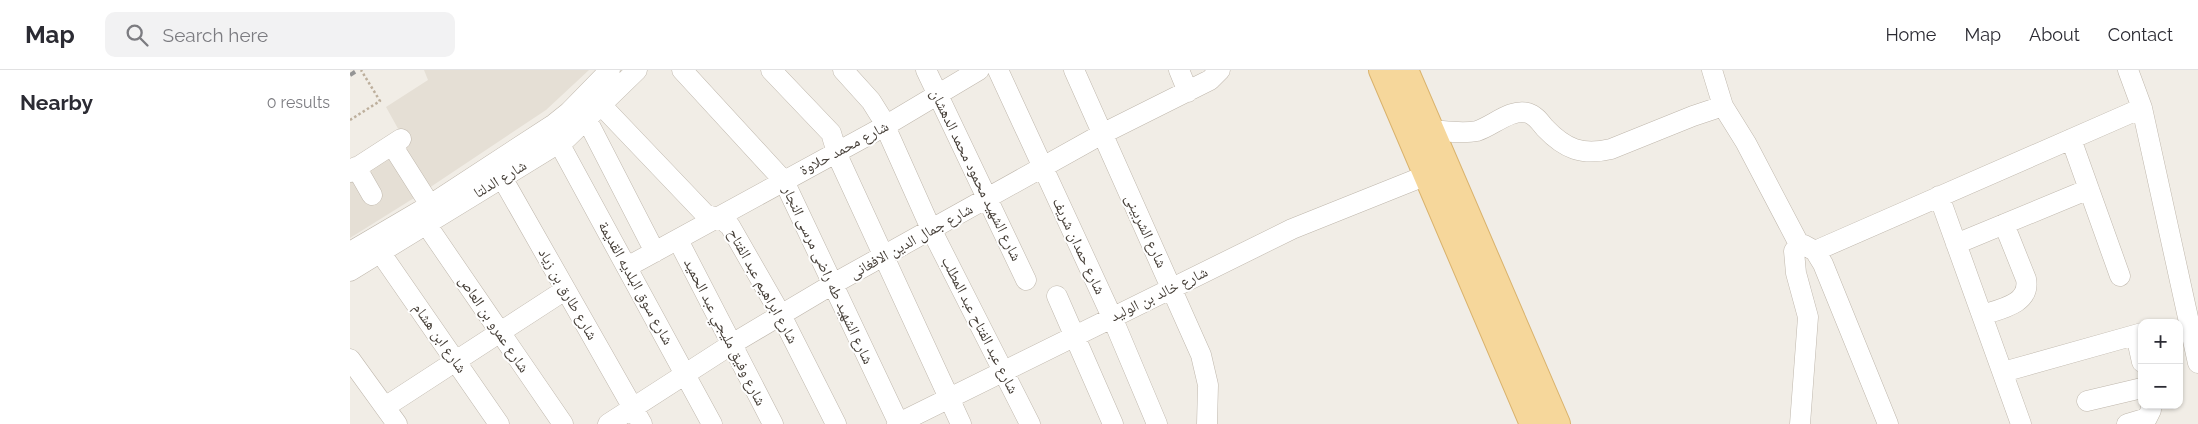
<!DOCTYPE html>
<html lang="en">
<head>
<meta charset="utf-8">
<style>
  :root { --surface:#fff; --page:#f2f2f3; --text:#2b2b33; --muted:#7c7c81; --line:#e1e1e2 }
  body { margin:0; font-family:Raleway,"Noto Naskh Arabic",sans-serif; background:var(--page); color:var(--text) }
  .controls { position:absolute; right:15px; bottom:15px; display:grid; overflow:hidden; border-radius:10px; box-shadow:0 1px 4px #0004 }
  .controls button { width:45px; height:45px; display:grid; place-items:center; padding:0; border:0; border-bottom:1px solid var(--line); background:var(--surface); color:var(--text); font:25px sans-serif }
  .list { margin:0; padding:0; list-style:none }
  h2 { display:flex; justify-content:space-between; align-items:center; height:65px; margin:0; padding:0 20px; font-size:21px }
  h2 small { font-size:16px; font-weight:400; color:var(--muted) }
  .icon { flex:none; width:28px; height:28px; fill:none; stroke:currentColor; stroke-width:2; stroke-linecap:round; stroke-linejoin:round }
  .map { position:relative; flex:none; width:1848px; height:354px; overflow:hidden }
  header { display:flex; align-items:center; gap:30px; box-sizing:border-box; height:70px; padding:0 25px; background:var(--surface); border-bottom:1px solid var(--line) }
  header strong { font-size:24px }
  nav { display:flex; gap:28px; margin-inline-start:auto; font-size:18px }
  .search { width:350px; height:45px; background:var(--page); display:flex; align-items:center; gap:12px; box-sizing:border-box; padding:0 18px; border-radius:10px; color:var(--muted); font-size:19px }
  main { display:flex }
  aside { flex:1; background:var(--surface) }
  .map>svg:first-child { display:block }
  .residential { fill:#e5dfd5 }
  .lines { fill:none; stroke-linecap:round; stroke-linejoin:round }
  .minor-casing { stroke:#bfb7ac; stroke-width:21 }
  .major-casing { stroke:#d9b26c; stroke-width:28 }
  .path { stroke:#bdaf9c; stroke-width:2.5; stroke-dasharray:2.5 2.5; stroke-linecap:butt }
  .minor { stroke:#fff; stroke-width:20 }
  .major { stroke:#f6d79b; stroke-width:26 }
  .rail { stroke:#959595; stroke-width:4; stroke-dasharray:6 6; stroke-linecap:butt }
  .labels { text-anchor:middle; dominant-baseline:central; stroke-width:4; stroke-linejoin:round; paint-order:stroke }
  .street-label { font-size:15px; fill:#443d36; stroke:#fff }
</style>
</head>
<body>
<header>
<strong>Map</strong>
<div class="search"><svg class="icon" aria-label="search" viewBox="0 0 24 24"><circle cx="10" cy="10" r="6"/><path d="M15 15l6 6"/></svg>Search here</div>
<nav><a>Home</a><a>Map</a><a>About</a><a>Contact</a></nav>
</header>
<main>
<aside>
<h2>Nearby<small>0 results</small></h2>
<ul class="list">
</ul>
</aside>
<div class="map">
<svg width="1848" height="354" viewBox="0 0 1848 354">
  <rect width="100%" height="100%" fill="#f1ede6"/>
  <path class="residential" d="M74,0H239L196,40L64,128L0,168V108L56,73L36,37L78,10Z"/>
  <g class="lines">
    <g class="minor-casing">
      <path id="minor" d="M332,0L434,111L549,354
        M421,0L481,63L489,89L611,354
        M493,0L521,31L531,47L581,159L680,354
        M576,0L676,210
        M648,0L762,247L807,354
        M724,0L851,285L858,315L857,354
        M829,0L838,22
        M1362,0L1373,36L1396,73L1449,174L1444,181L1446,203L1458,247L1450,354
        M1778,0L1792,38L1848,293
        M252,36L355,144L374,151L380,156L431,245L486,354
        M237,50L305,182
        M1081,60C1096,61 1112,64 1127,61C1143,56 1161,38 1178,43C1185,45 1190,52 1195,58C1215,79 1232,86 1261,79L1343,46L1373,36
        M1721,69L1770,206
        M209,73L362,354
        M42,75L80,135
        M6,97L22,125
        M146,97L292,354
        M0,102L51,69
        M1589,126L1671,354
        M76,154L213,354
        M328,170L423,354
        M1606,174L1739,119
        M1454,175L1465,181L1473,194L1538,354
        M1465,181L1792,38
        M0,182L80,135L204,54L219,42L260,0
        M30,182L149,354
        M277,197L535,56L629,0
        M0,201L217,68L287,0
        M707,226L763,354
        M1632,245C1650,239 1681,234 1676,209L1654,154
        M1786,265L1792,292
        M0,289L47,354
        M1653,302L1792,263
        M1737,331L1792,318
        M35,337L215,220
        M258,354L382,274L483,214L752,64L860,10L870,0
        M547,354L942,159L1077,105
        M1777,354L1797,348L1801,340V335"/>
    </g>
    <g class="major-casing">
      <path id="major" d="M1032,0L1183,354
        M1055,0L1207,354"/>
    </g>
    <path class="path" d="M0,50L30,31L11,0"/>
    <use href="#minor" class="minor"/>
    <use href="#major" class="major"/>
    <path class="rail" d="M0,5L8,0"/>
  </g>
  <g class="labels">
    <g class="street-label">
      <text transform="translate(494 78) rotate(-28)">شارع محمد حلاوة</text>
      <text transform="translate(626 105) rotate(64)">شارع الشهيد محمود محمد الدهشان</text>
      <text transform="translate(150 109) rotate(-31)">شارع الدلتا</text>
      <text transform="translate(796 161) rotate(65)">شارع الشربينى</text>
      <text transform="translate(561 171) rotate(-29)">شارع جمال الدين الافغانى</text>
      <text transform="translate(729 176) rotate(65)">شارع حمدان شريف</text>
      <text transform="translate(478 205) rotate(65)">شارع الشهيد طه راضى مرسى النجار</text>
      <text transform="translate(286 213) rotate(61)">شارع سوق البلديه القديمة</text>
      <text transform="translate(413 216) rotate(61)">شارع ابراهيم عبد الفتاح</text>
      <text transform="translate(218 224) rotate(60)">شارع طارق بن زياد</text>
      <text transform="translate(809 224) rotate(-26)">شارع خالد بن الوليد</text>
      <text transform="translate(144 254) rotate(56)">شارع عمرو بن العاص</text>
      <text transform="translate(630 255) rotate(63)">شارع عبد الفتاح عبد المطلب</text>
      <text transform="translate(375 262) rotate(63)">شارع وفيق مليجي عبد الحميد</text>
      <text transform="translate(90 268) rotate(55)">شارع ابن هشام</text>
    </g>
  </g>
</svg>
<div class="controls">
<button>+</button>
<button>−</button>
</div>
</div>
</main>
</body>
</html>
